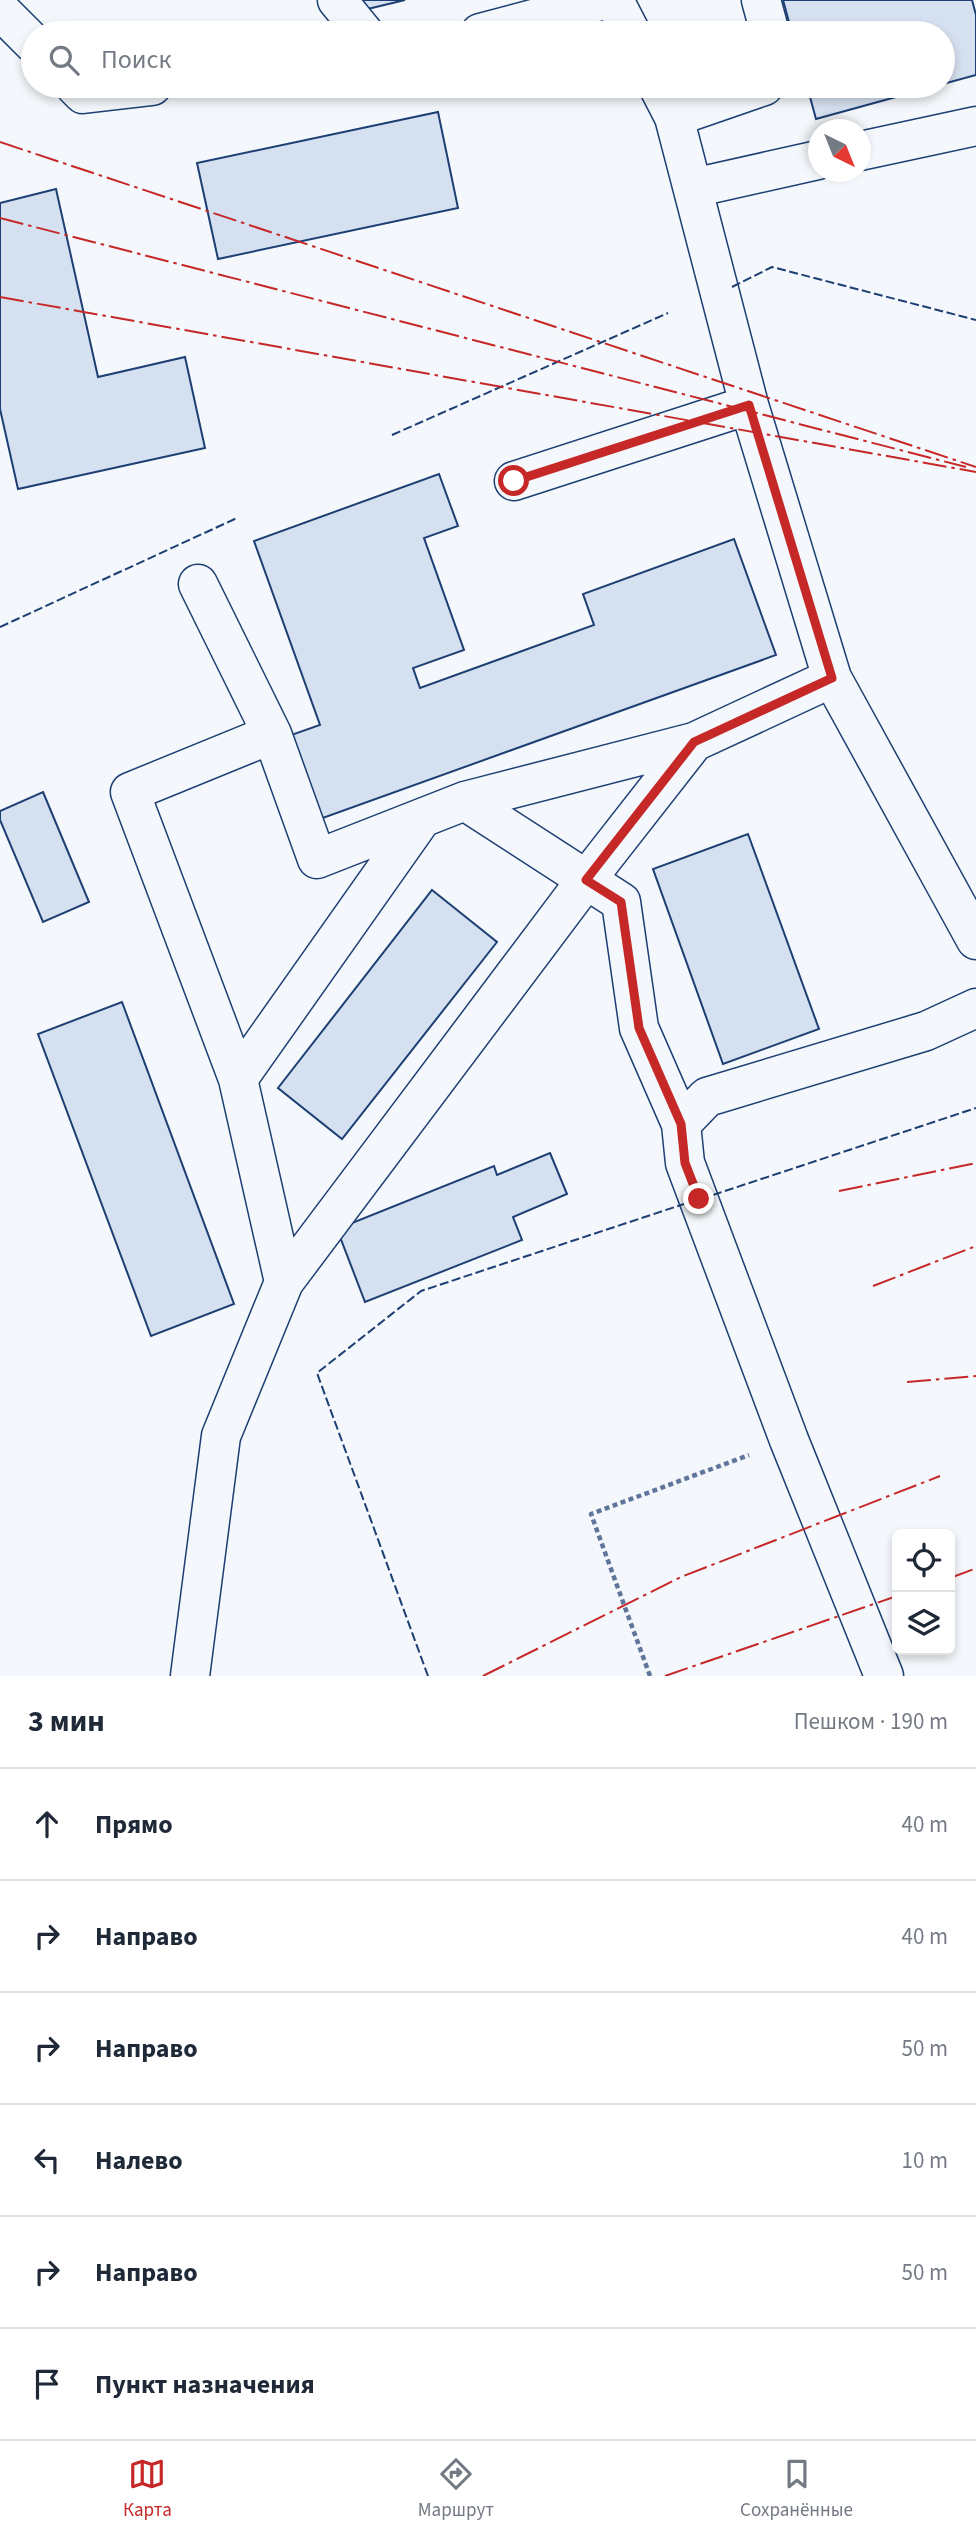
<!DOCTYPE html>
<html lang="ru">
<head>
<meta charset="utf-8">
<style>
  :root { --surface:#fff; --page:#f6f6f7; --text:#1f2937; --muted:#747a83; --line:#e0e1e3; --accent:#c62828 }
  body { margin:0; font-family:"Source Sans 3",sans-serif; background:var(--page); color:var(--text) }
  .controls { position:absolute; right:21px; bottom:21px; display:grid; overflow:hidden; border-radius:10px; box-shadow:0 4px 10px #0003 }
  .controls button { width:63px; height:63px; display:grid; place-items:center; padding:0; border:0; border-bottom:2px solid var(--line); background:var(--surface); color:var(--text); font:35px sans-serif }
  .compass { position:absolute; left:808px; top:119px; width:63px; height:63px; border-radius:50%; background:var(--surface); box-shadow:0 4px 10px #0003; rotate:137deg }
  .stop { position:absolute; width:21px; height:21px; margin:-16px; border:5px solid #c62828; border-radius:50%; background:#fff }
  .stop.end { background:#c62828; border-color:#fff; box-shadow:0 2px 7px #0008 }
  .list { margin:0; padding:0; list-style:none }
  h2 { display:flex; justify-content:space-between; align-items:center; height:91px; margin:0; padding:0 28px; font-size:30px }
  h2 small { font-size:23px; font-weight:400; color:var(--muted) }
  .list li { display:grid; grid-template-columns:46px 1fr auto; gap:21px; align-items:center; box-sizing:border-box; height:112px; padding:0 28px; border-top:2px solid var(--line) }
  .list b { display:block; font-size:26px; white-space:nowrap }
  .list em { font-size:23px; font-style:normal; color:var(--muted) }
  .icon { flex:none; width:38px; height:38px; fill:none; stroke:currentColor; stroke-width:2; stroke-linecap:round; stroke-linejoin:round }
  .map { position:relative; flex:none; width:976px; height:1676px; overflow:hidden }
  .search { position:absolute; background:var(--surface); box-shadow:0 4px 10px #0003; left:21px; right:21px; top:21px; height:77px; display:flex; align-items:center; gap:18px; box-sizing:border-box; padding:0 24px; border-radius:38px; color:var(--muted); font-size:26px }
  .sheet { height:763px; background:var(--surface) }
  nav { display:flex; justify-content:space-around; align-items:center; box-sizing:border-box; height:98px; border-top:2px solid var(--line); background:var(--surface); font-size:19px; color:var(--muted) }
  nav a { display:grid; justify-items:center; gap:4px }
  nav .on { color:var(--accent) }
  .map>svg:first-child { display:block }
  .building { fill:#d5e0f0; stroke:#1d3f73; stroke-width:2 }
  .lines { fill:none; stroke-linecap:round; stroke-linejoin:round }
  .minor-casing { stroke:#1d3f73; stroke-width:41 }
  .path { stroke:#5e769c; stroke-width:4.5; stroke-dasharray:5 3.5; stroke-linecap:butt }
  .minor { stroke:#f4f7fb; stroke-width:38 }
  .fence { stroke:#1d3f73; stroke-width:2; stroke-dasharray:9 3.5; stroke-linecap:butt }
  .power { stroke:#c62828; stroke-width:2; stroke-dasharray:24 5 3.5 5; stroke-linecap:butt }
  .route { stroke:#c62828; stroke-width:9 }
</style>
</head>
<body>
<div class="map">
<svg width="976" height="1676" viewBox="0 0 976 1676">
  <rect width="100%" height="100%" fill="#f4f7fb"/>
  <path class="building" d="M348,0H405L351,13Z
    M783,0H972L976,15V75L943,84V33H792Z
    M807,86H936L816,119Z
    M438,112L458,208L218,259L197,163Z
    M56,189L98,377L185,357L205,448L18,489L0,409V203Z
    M439,474L458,526L424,538L464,650L413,668L420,688L594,625L583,594L734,539L776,655L320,819L291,735L320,725L254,541Z
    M43,792L89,902L43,922L0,820V811Z
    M748,834L819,1029L723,1064L653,869Z
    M432,890L497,942L342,1139L278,1088Z
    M122,1002L234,1304L151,1336L38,1034Z
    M550,1153L567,1194L513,1217L522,1240L365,1302L337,1229L494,1166L497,1175Z"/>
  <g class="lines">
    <g class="minor-casing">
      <path id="minor" d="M337,0L364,33
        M614,0L631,33
        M761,0L770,33
        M0,10L33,43
        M480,33L605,0
        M75,86L83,94L152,86
        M658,86L674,117L749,405L832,678L694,742
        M674,117L764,86
        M860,151L976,126
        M693,188L818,160
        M514,481L749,405
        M832,678L976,940
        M465,801L621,902L639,1028L681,1124
        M238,1079L130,792L272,734
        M284,1282L238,1079L422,818
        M190,1676L221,1436L284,1282L586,880L694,742L465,801L317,859L272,734L198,584
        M884,1676L789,1440L685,1163L681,1124L707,1097L926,1031L976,1008"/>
    </g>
    <path class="path" d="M650,1676L591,1514L749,1455"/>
    <use href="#minor" class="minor"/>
    <path class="fence" d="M732,287L772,267L976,320
      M392,435L668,313
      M0,627L237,518
      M713,1195L976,1108
      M428,1676L317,1373L421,1291L687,1203"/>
    <path class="power" d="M0,142L976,467
      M0,218L966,467
      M0,297L976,472
      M839,1191L976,1163
      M873,1286L976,1246
      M907,1382L976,1376
      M950,1578L974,1569
      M483,1676L681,1577L940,1476
      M665,1676L897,1596"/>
  </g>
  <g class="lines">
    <path class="route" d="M514,481L749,405L832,678L694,742L586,880L621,902L639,1028L681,1124L685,1163L699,1199"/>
  </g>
</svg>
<div class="controls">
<button><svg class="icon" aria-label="locate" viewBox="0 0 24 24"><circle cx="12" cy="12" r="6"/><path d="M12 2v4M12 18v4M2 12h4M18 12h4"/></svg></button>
<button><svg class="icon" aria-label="layers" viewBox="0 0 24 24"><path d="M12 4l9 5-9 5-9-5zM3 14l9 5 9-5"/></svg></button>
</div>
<svg class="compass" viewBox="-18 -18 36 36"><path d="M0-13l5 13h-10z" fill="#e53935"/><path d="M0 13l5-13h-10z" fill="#747a83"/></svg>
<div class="stop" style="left:514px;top:481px"></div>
<div class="stop end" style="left:699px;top:1199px"></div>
<div class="search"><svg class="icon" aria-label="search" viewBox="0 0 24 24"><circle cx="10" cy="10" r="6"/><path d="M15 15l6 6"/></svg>Поиск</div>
</div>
<section class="sheet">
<h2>3 мин<small>Пешком · 190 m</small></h2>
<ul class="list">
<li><svg class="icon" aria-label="ahead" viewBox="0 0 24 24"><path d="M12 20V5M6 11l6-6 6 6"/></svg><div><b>Прямо</b></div><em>40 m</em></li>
<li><svg class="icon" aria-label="right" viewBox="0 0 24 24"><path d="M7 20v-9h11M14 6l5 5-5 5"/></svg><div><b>Направо</b></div><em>40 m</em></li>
<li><svg class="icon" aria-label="right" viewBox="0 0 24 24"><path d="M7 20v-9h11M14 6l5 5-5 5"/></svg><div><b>Направо</b></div><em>50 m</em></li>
<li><svg class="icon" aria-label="left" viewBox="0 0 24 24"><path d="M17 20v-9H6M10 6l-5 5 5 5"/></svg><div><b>Налево</b></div><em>10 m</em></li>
<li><svg class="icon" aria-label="right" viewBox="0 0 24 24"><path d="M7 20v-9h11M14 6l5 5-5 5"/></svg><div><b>Направо</b></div><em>50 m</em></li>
<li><svg class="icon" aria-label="arrive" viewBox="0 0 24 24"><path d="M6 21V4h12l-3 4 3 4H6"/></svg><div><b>Пункт назначения</b></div></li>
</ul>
</section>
<nav>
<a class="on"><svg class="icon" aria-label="map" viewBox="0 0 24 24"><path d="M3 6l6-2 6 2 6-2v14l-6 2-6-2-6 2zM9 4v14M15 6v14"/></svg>Карта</a>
<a><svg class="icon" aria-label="directions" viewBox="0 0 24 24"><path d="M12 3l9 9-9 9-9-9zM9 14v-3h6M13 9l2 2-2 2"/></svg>Маршрут</a>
<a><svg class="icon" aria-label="saved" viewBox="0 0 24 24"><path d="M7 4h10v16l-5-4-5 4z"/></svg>Сохранённые</a>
</nav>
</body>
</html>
